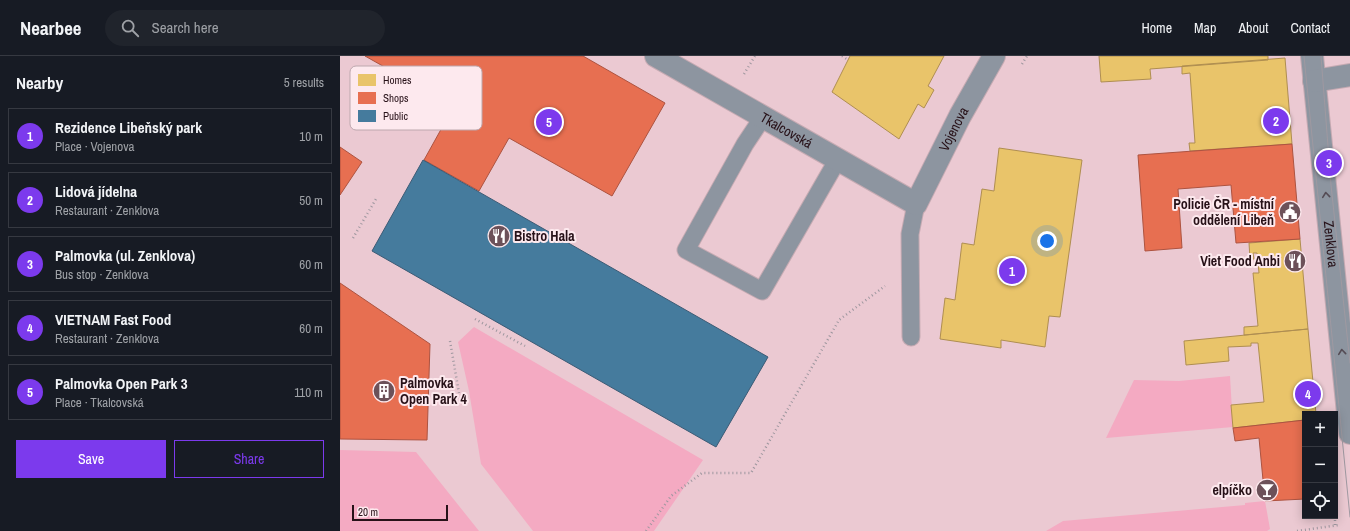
<!DOCTYPE html>
<html lang="en">
<head>
<meta charset="utf-8">
<style>
  :root { --surface:#171b24; --page:#20242c; --text:#f1f3f6; --muted:#9ea1a6; --line:#363941; --accent:#7c3aed }
  body { margin:0; font-family:"Archivo Narrow",sans-serif; background:var(--page); color:var(--text) }
  .controls { position:absolute; right:12px; bottom:12px; display:grid; overflow:hidden; border-radius:0px; box-shadow:0 2px 10px #0003 }
  .controls button { width:36px; height:36px; display:grid; place-items:center; padding:0; border:0; border-bottom:1px solid var(--line); background:var(--surface); color:var(--text); font:20px sans-serif }
  .scale { position:absolute; left:12px; bottom:10px; width:96px; box-sizing:border-box; padding-left:4px; border:2px solid #271118; border-top:0; font-size:11px; line-height:14px; white-space:nowrap; color:#271118; -webkit-text-stroke:3px #fde9ee; paint-order:stroke }
  .you { position:absolute; left:707px; top:185px; width:14px; height:14px; margin:-10px; border:3px solid #fff; border-radius:50%; background:#1a73e8; box-shadow:0 0 0 6px #1a73e833 }
  .badge { display:grid; place-items:center; width:26px; height:26px; border-radius:50%; background:var(--accent); color:#fff; font-size:13px; font-weight:700 }
  .pin { position:absolute; translate:-50% -50%; border:2px solid #fff; box-shadow:0 1px 4px #0006 }
  .list { margin:0; padding:0; list-style:none }
  h2 { display:flex; justify-content:space-between; align-items:center; height:52px; margin:0; padding:0 16px; font-size:17px }
  h2 small { font-size:13px; font-weight:400; color:var(--muted) }
  .list li { display:grid; grid-template-columns:26px 1fr auto; gap:12px; align-items:center; box-sizing:border-box; height:56px; margin:0 8px 8px; padding:0 8px; border:1px solid var(--line); border-radius:0px }
  .list b { display:block; font-size:15px; white-space:nowrap }
  .list p { margin:0; font-size:13px; white-space:nowrap; color:var(--muted) }
  .list em { font-size:13px; font-style:normal; color:var(--muted) }
  .actions { display:flex; gap:8px; padding:12px 16px }
  .actions a { flex:1; padding:9px 0; border:1px solid var(--accent); border-radius:0px; text-align:center; font-size:14px; color:var(--accent) }
  .actions .main { background:var(--accent); color:#fff }
  .icon { flex:none; width:22px; height:22px; fill:none; stroke:currentColor; stroke-width:2; stroke-linecap:round; stroke-linejoin:round }
  .map { position:relative; flex:none; width:1010px; height:475px; overflow:hidden }
  header { display:flex; align-items:center; gap:24px; box-sizing:border-box; height:56px; padding:0 20px; background:var(--surface); border-bottom:1px solid var(--line) }
  header strong { font-size:19px }
  nav { display:flex; gap:22px; margin-inline-start:auto; font-size:14px }
  .search { width:280px; height:36px; background:var(--page); display:flex; align-items:center; gap:10px; box-sizing:border-box; padding:0 14px; border-radius:22px; color:var(--muted); font-size:15px }
  main { display:flex }
  aside { flex:1; background:var(--surface) }
  .map>svg:first-child { display:block }
  .green { fill:#f4aac2 }
  .homes { fill:#e9c46a; stroke:#af8e51 }
  .shops { fill:#e76f51; stroke:#ad5340 }
  .public { fill:#457b9d; stroke:#3c5b75 }
  .lines { fill:none; stroke-linecap:round; stroke-linejoin:round }
  .lane-casing { stroke:#c5aab2; stroke-width:19 }
  .street-casing { stroke:#c5aab2; stroke-width:24 }
  .path { stroke:#9e979f; stroke-width:2.5; stroke-dasharray:1 3; stroke-linecap:butt }
  .lane { stroke:#8d95a0; stroke-width:17 }
  .street { stroke:#8d95a0; stroke-width:22 }
  .tram { stroke:#9f99a1; stroke-width:1 }
  .oneway { stroke:#554c55 }
  .labels { text-anchor:middle; dominant-baseline:central; stroke-width:4; stroke-linejoin:round; paint-order:stroke }
  .street-label { font-size:14px; fill:#271118; stroke:#fde9ee }
  .poi-label { font-size:14px; font-weight:bold; fill:#271118; stroke:#fde9ee; text-anchor:end }
  .key { fill:#fde9ee; stroke:#bda8ae; stroke-width:1 }
  .key-label { font-size:11px; fill:#271118 }
</style>
</head>
<body>
<header>
<strong>Nearbee</strong>
<div class="search"><svg class="icon" aria-label="search" viewBox="0 0 24 24"><circle cx="10" cy="10" r="6"/><path d="M15 15l6 6"/></svg>Search here</div>
<nav><a>Home</a><a>Map</a><a>About</a><a>Contact</a></nav>
</header>
<main>
<aside>
<h2>Nearby<small>5 results</small></h2>
<ul class="list">
<li><span class="badge">1</span><div><b>Rezidence Libeňský park</b><p>Place · Vojenova</p></div><em>10 m</em></li>
<li><span class="badge">2</span><div><b>Lidová jídelna</b><p>Restaurant · Zenklova</p></div><em>50 m</em></li>
<li><span class="badge">3</span><div><b>Palmovka (ul. Zenklova)</b><p>Bus stop · Zenklova</p></div><em>60 m</em></li>
<li><span class="badge">4</span><div><b>VIETNAM Fast Food</b><p>Restaurant · Zenklova</p></div><em>60 m</em></li>
<li><span class="badge">5</span><div><b>Palmovka Open Park 3</b><p>Place · Tkalcovská</p></div><em>110 m</em></li>
</ul>
<div class="actions"><a class="main">Save</a><a>Share</a></div>
</aside>
<div class="map">
<svg width="1010" height="475" viewBox="0 0 1010 475">
  <rect width="100%" height="100%" fill="#ebc9d2"/>
  <path class="green" d="M134,271L363,404L314,475H193L141,408L129,335L118,286Z
    M890,320L893,371L766,382L794,324L839,325Z
    M0,394L76,396L139,475H0Z
    M925,445L930,473L927,475H706L723,465L905,449V447Z"/>
  <path class="homes" d="M510,0H604L588,30L594,34L584,52L578,48L559,83L492,36Z
    M759,0H928V4L810,13L811,23L761,26Z
    M945,2L952,88L850,95L849,87H855L850,17L842,18V10Z
    M659,92L742,104L720,261L709,260L705,291L661,284V292L600,283L605,242L615,244L622,187L634,189L642,133L654,135Z
    M960,183L968,273L904,279V271L918,270L913,217H919L917,197H913L914,203H910L909,187Z
    M968,273L976,358H965V364L893,372L891,349L924,346L918,287H911V290L888,291L889,305L846,309L844,285Z"/>
  <path class="shops" d="M25,0H243L325,47L272,140L169,82L139,135L84,104L114,50Z
    M952,88L960,183L896,187L891,129L838,133L842,192L805,195L798,99Z
    M0,91L22,106L0,139Z
    M0,227L90,288L87,384L0,383Z
    M965,364V443L925,445L919,382L895,385L893,372Z"/>
  <path class="public" d="M83,104L428,301L376,391L32,195Z"/>
  <g class="lines">
    <g class="lane-casing">
      <path id="lane" d="M423,61L405,88L346,194L422,235L498,103
        M571,281L570,178L576,148"/>
    </g>
    <g class="street-casing">
      <g id="street">
        <path id="s1" d="M316,0L576,148L620,60L654,0"/>
        <path id="s2" d="M972,0L1010,377"/>
        <path d="M974,25L1010,19"/>
      </g>
    </g>
    <path class="path" d="M502,0L508,4
      M682,8L687,0
      M404,18L415,0
      M13,182L36,143
      M135,263L185,290
      M110,285L119,337
      M995,460V470
      M306,475L331,440L362,417H411L499,264L545,230
      M957,475L999,469"/>
    <use href="#lane" class="lane"/>
    <use href="#street" class="street"/>
    <path class="tram" d="M964,0L1010,461
      M981,0L991,129L1010,307"/>
  </g>
  <defs><path id="oneway-chevron" d="M-2-3.5L2.5 0L-2 3.5" fill="none" stroke-width="1.6" stroke-linecap="round" stroke-linejoin="round"/></defs>
  <g class="oneway">
    <use href="#oneway-chevron" transform="translate(986 139) rotate(-96)"/>
    <use href="#oneway-chevron" transform="translate(1002 296) rotate(-96)"/>
  </g>
  <defs>
    <g id="civic-disc" transform="scale(1.15)"><circle r="9.5" fill="#6c5159" stroke="#fde9ee"/><path d="M-.6-6.5H3V-4.5H.6V-3L4-1V1h2V6H-6V1h2V-1L-.6-3ZM-1.2 2.5V6h2.4V2.5Z" fill="#fff"/></g>
    <g id="restaurant-disc" transform="scale(1.15)"><circle r="9.5" fill="#6c5159" stroke="#fde9ee"/><path d="M-5-6h1v4h1v-4h1v4h1v-4h1v5L-1.5 .5V6h-2V.5L-5-1ZM5-6V6H3V1.5H1.5Q1.5-4 5-6Z" fill="#fff"/></g>
    <g id="building-disc" transform="scale(1.15)"><circle r="9.5" fill="#6c5159" stroke="#fde9ee"/><path d="M-4-6H4V6H1V3H-1V6H-4ZM-2.5-4.3h1.7v1.8h-1.7ZM.8-4.3h1.7v1.8H.8ZM-2.5-1h1.7V.8h-1.7ZM.8-1h1.7V.8H.8Z" fill="#fff"/></g>
    <g id="bar-disc" transform="scale(1.15)"><circle r="9.5" fill="#6c5159" stroke="#fde9ee"/><path d="M-6-5H6L.8 .8V4.5H3.5V6h-7V4.5H-.8V.8Z" fill="#fff"/></g>
  </defs>
  <g fill-rule="evenodd">
    <use href="#civic-disc" x="950" y="156"/>
    <use href="#restaurant-disc" x="159" y="180"/>
    <use href="#restaurant-disc" x="955" y="205"/>
    <use href="#building-disc" x="44" y="335"/>
    <use href="#bar-disc" x="927" y="434"/>
  </g>
  <g class="labels">
    <g class="street-label">
      <text stroke="none"><textPath href="#s1" startOffset="383">Vojenova</textPath></text>
      <text stroke="none"><textPath href="#s1" startOffset="150">Tkalcovská</textPath></text>
      <text stroke="none"><textPath href="#s2" startOffset="189">Zenklova</textPath></text>
    </g>
    <g class="poi-label">
      <text x="934" y="148">Policie ČR - místní<tspan x="934" dy="16">oddělení Libeň</tspan></text>
      <text x="174" y="180" text-anchor="start">Bistro Hala</text>
      <text x="940" y="205">Viet Food Anbi</text>
      <text x="60" y="327" text-anchor="start">Palmovka<tspan x="60" dy="16">Open Park 4</tspan></text>
      <text x="912" y="434">elpíčko</text>
    </g>
  </g>
  <rect x="10" y="10" width="132" height="64" rx="6" class="key"/>
  <rect x="18" y="18" width="18" height="12" fill="#e9c46a"/>
  <rect x="18" y="36" width="18" height="12" fill="#e76f51"/>
  <rect x="18" y="54" width="18" height="12" fill="#457b9d"/>
  <g class="key-label">
    <text x="43" y="28">Homes</text>
    <text x="43" y="46">Shops</text>
    <text x="43" y="64">Public</text>
  </g>
</svg>
<div class="controls">
<button>+</button>
<button>−</button>
<button><svg class="icon" aria-label="locate" viewBox="0 0 24 24"><circle cx="12" cy="12" r="6"/><path d="M12 2v4M12 18v4M2 12h4M18 12h4"/></svg></button>
</div>
<div class="scale">20 m</div>
<div class="you"></div>
<div class="pin badge" style="left:672px;top:215px">1</div>
<div class="pin badge" style="left:936px;top:65px">2</div>
<div class="pin badge" style="left:989px;top:107px">3</div>
<div class="pin badge" style="left:968px;top:338px">4</div>
<div class="pin badge" style="left:209px;top:66px">5</div>
</div>
</main>
</body>
</html>
